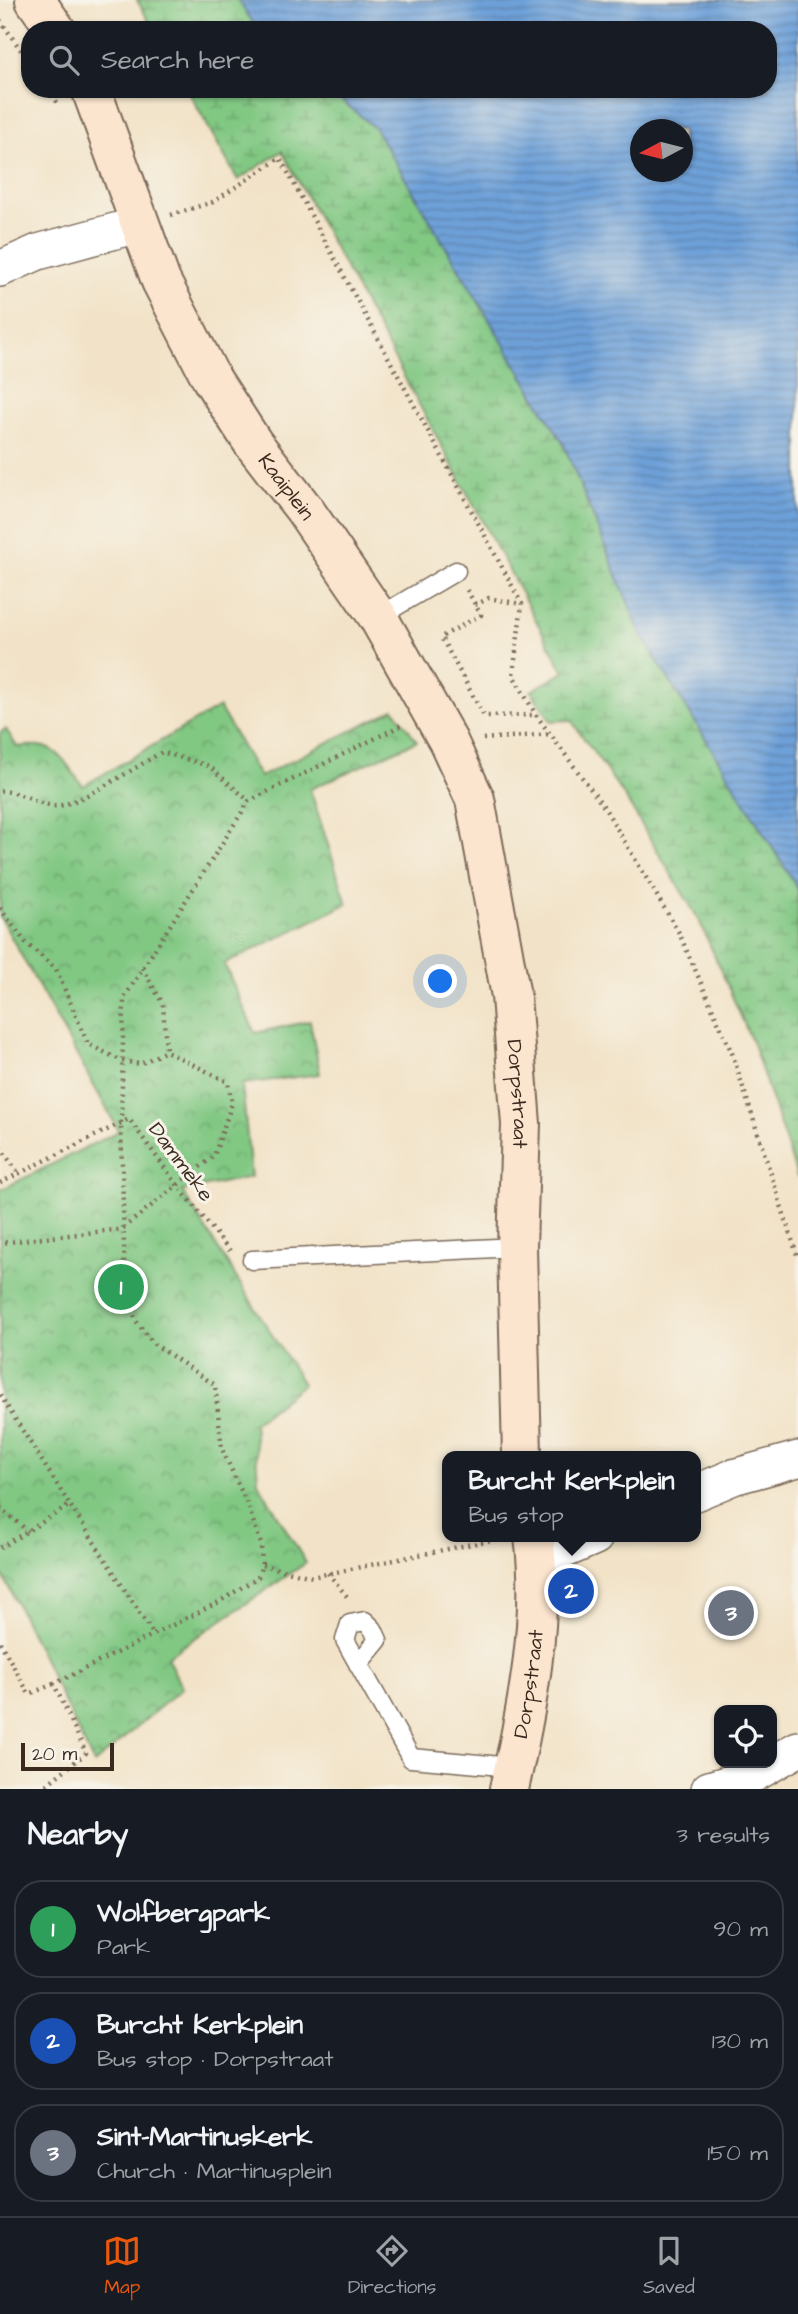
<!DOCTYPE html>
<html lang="en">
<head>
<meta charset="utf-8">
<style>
  :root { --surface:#171b24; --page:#20242c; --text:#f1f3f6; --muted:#9ea1a6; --line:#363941; --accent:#ea580c }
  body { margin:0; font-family:"Architects Daughter",sans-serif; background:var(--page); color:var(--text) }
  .controls { position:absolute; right:21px; bottom:21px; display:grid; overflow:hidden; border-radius:14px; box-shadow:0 2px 5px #0004 }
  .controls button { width:63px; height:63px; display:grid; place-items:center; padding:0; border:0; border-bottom:2px solid var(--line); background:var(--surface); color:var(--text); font:35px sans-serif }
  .compass { position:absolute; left:630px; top:119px; width:63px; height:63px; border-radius:50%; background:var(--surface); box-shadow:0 2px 5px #0004; rotate:263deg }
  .scale { position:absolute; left:21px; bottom:18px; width:93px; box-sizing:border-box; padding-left:7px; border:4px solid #3b2a1e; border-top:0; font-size:19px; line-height:24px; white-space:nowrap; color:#3b2a1e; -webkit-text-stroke:5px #f7f3e8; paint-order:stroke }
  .you { position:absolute; left:441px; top:982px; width:24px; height:24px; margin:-18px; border:5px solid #fff; border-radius:50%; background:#1a73e8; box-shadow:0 0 0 10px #1a73e833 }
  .badge { display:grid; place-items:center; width:46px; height:46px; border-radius:50%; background:var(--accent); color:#fff; font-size:23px; font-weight:700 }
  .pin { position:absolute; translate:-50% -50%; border:4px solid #fff; box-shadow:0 2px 7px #0006 }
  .popup { position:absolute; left:442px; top:1451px; width:259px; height:91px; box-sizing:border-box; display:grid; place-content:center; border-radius:14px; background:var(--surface); filter:drop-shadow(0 2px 5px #0005); font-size:23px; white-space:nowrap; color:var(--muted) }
  .popup b { font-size:26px; color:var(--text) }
  .popup::after { content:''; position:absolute; left:50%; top:100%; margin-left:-14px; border:14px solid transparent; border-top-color:var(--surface) }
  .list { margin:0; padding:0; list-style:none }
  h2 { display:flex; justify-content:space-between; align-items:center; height:91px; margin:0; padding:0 28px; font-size:30px }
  h2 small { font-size:23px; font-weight:400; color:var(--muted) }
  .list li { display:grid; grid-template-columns:46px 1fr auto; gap:21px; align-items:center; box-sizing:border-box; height:98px; margin:0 14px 14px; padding:0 14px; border:2px solid var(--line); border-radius:28px }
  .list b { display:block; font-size:26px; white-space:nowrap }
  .list p { margin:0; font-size:23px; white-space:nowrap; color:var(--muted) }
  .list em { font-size:23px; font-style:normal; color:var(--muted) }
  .icon { flex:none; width:38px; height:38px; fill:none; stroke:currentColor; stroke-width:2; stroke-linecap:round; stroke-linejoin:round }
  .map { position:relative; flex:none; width:798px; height:1789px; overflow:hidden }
  .search { position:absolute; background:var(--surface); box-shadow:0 2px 5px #0004; left:21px; right:21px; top:21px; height:77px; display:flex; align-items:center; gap:18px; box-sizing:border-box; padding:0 24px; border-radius:28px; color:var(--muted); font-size:26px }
  .sheet { height:427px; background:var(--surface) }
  nav { display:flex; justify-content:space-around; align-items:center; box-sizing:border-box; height:98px; border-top:2px solid var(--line); background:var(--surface); font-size:19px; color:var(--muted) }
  nav a { display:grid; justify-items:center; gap:4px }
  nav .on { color:var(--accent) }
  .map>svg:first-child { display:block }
  .wetland { fill:url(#wetland-marsh); stroke:#5e7950; stroke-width:2 }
  .park { fill:url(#park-crowns); stroke:#5e7950; stroke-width:2 }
  .water { fill:url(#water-rules); stroke:#54667c; stroke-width:2; fill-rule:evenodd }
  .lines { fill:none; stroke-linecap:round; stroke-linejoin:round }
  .lane-casing { stroke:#7b6b5a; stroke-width:21 }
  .street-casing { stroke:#7b6b5a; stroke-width:38 }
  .secondary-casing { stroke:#7b6b5a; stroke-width:42 }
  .path { stroke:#7b6b5a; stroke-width:4.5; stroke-dasharray:2 5; stroke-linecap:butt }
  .lane { stroke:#fff; stroke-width:18 }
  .street { stroke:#fff; stroke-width:35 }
  .secondary { stroke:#fce5cf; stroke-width:38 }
  .labels { text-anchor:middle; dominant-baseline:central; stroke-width:6; stroke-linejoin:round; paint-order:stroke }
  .street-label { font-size:21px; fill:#3b2a1e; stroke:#f7f3e8 }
</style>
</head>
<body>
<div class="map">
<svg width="798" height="1789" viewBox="0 0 798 1789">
  <defs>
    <pattern id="wetland-marsh" width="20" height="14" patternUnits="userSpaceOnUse" patternTransform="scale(1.75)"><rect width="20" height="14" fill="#81c883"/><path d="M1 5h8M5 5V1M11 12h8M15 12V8" fill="none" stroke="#6ba36b"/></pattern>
    <pattern id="park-crowns" width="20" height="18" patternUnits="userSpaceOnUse" patternTransform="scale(1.75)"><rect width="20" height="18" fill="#81c883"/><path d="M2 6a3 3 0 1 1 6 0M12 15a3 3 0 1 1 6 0" fill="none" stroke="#6ba36b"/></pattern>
    <pattern id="water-rules" width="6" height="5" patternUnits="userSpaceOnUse" patternTransform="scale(1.75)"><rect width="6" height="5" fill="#6ea1d9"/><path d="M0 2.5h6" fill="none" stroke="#5c83af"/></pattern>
  </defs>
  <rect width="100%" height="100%" fill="#f7f3e8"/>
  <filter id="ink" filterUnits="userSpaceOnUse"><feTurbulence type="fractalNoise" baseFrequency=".0143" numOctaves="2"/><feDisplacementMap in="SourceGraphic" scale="14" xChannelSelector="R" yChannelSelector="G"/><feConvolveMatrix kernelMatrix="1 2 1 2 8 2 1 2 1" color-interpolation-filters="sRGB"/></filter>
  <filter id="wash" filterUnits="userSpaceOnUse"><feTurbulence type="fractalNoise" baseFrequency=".00686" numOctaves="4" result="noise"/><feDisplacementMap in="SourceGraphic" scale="28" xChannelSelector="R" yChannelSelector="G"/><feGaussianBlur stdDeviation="1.57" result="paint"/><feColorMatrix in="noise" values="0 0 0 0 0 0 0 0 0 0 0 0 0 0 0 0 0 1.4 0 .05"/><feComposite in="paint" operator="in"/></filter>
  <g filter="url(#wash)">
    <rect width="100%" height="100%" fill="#f2e3c8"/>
    <path class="wetland" d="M137,0H238L258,30H154Z
      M187,89H328L375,128L564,445L641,634L798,889V1179L753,1044L699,920L623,794L571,720L551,721L531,691L564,672L282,151L238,180Z"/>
    <path class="park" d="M219,707L260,777L394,709L417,741L310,789L347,904L224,964L255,1033L310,1021L320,1074L242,1084L251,1177L182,1191L303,1384L254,1423L258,1482L306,1563L167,1657L182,1688L94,1764L0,1569V1190L119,1131L0,917V732L6,729L17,747C59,741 60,757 83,786Z"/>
    <path class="water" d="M238,0H798V889L641,634L564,445L375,128L328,89H768V30H258ZM640,130H682V172H640Z"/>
  </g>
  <g filter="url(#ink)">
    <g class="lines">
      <g class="lane-casing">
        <path id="lane" d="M378,617L456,571
          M252,1260L517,1247
          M358,1664L378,1640L373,1629L365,1621L350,1624L345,1640L411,1758L513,1767"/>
      </g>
      <g class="street-casing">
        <path id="street" d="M0,269L38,252L141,224
          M695,1493L733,1477L798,1459
          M537,1562L595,1537
          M709,1789L747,1778L798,1749"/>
      </g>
      <g class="secondary-casing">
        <g id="secondary">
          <path d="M35,0L56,30"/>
          <path id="s1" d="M91,89L161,281L211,378L253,443L304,509L378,617L448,741L475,799L511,996L521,1124L517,1247L522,1456"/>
          <path id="s2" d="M509,1789C527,1709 545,1618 534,1537"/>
        </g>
      </g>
      <path class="path" d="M0,20L30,63
        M48,89L57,102
        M171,215L213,202L280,158L522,604L513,675L536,715L604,807L678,931L732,1053L798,1258
        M467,590L481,615L441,637L484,716L535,715
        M475,605L489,598L521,604
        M483,739L551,734
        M0,791C19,791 35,803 53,806C73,809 142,763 162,752L209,766L249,801
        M0,908L25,942L56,969L88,1044L122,1061L140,1064L166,1051L228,1082L232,1103L214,1156L122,1229L0,1243
        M142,968L163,1004L166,1051
        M0,1147L19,1174
        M0,1183L129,1119L178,1186L230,1251
        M0,1395L70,1505
        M0,1508L28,1531
        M0,1548L70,1505L154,1635
        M262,1565L312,1577L501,1538
        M328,1573L349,1599
        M0,1642L29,1694L54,1684
        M41,1789L86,1753L54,1684L219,1602L258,1577L262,1565L261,1544L248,1506L222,1449L215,1385L154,1344L136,1321L125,1287L121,1124L124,998L249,801L402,725"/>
      <use href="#lane" class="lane"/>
      <use href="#street" class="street"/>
      <use href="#secondary" class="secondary"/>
    </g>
  </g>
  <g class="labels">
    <g class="street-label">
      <text stroke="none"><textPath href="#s1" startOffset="446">Kaaiplein</textPath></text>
      <text stroke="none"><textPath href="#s1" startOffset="1110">Dorpstraat</textPath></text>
      <text transform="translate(181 1162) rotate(53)">Dammeke</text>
      <text stroke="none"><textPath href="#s2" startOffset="107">Dorpstraat</textPath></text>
    </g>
  </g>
</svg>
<div class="controls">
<button><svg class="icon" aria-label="locate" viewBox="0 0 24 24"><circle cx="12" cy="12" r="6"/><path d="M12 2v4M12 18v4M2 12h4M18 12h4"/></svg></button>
</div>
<svg class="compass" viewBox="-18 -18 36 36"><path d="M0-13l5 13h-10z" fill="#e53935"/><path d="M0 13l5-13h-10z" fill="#9ea1a6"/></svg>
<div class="scale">20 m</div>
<div class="you"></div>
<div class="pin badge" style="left:121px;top:1287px;background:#2e9e5b">1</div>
<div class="pin badge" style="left:571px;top:1591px;background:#1a4fb4">2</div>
<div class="popup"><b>Burcht Kerkplein</b>Bus stop</div>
<div class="pin badge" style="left:731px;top:1613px;background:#6b7280">3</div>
<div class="search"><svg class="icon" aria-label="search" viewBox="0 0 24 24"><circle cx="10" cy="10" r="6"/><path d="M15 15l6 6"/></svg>Search here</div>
</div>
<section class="sheet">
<h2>Nearby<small>3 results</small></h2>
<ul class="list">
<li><span class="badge" style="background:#2e9e5b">1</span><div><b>Wolfbergpark</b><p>Park</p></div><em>90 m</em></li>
<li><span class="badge" style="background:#1a4fb4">2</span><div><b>Burcht Kerkplein</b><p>Bus stop · Dorpstraat</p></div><em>130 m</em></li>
<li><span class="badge" style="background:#6b7280">3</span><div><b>Sint-Martinuskerk</b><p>Church · Martinusplein</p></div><em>150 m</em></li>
</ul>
</section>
<nav>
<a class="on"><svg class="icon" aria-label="map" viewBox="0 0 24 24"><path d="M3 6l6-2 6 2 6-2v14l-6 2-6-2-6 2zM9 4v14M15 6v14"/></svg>Map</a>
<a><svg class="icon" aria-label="directions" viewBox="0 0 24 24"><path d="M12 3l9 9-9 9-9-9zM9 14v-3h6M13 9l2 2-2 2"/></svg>Directions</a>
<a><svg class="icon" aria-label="saved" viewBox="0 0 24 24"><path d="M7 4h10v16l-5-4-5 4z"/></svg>Saved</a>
</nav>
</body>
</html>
